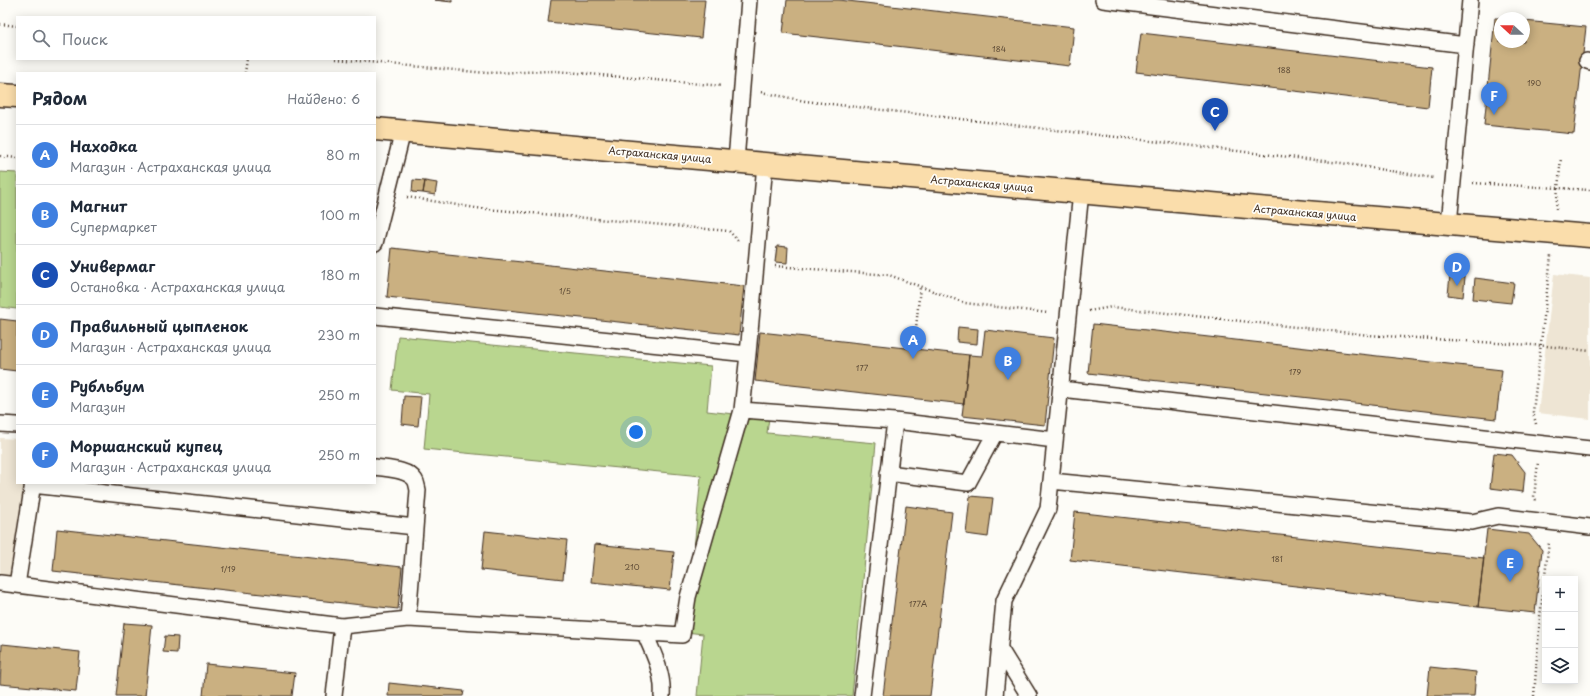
<!DOCTYPE html>
<html lang="ru">
<head>
<meta charset="utf-8">
<style>
  :root { --surface:#fff; --page:#f2f2f3; --text:#1f2937; --muted:#747a83; --line:#e0e1e3; --accent:#d1495b }
  body { margin:0; font-family:"Playpen Sans",sans-serif; background:var(--page); color:var(--text) }
  .controls { position:absolute; right:12px; bottom:12px; display:grid; overflow:hidden; border-radius:0px; box-shadow:0 2px 10px #0003 }
  .controls button { width:36px; height:36px; display:grid; place-items:center; padding:0; border:0; border-bottom:1px solid var(--line); background:var(--surface); color:var(--text); font:20px sans-serif }
  .compass { position:absolute; left:1494px; top:12px; width:36px; height:36px; border-radius:50%; background:var(--surface); box-shadow:0 2px 10px #0003; rotate:291deg }
  .you { position:absolute; left:636px; top:432px; width:14px; height:14px; margin:-10px; border:3px solid #fff; border-radius:50%; background:#1a73e8; box-shadow:0 0 0 6px #1a73e833 }
  .badge { display:grid; place-items:center; width:26px; height:26px; border-radius:50%; background:var(--accent); color:#fff; font-size:13px; font-weight:700 }
  .pin { position:absolute; translate:-50% -33px; filter:drop-shadow(0 1px 2px #0008) }
  .pin::after { content:''; position:absolute; top:21px; width:14px; height:12px; background:inherit; clip-path:polygon(0 0,100% 0,50% 100%) }
  .list { margin:0; padding:0; list-style:none }
  h2 { display:flex; justify-content:space-between; align-items:center; height:52px; margin:0; padding:0 16px; font-size:17px }
  h2 small { font-size:13px; font-weight:400; color:var(--muted) }
  .list li { display:grid; grid-template-columns:26px 1fr auto; gap:12px; align-items:center; box-sizing:border-box; height:60px; padding:0 16px; border-top:1px solid var(--line) }
  .list b { display:block; font-size:15px; white-space:nowrap }
  .list p { margin:0; font-size:13px; white-space:nowrap; color:var(--muted) }
  .list em { font-size:13px; font-style:normal; color:var(--muted) }
  .icon { flex:none; width:22px; height:22px; fill:none; stroke:currentColor; stroke-width:2; stroke-linecap:round; stroke-linejoin:round }
  .map { position:relative; flex:none; width:1590px; height:696px; overflow:hidden }
  .search { position:absolute; background:var(--surface); box-shadow:0 2px 10px #0003; left:16px; top:16px; width:360px; height:44px; display:flex; align-items:center; gap:10px; box-sizing:border-box; padding:0 14px; border-radius:0px; color:var(--muted); font-size:15px }
  .panel { position:absolute; background:var(--surface); box-shadow:0 2px 10px #0003; left:16px; top:72px; width:360px; height:412px; border-radius:0px }
  .map>svg:first-child { display:block }
  .built { fill:#eee5d4 }
  .green { fill:#b9d68f; stroke:#7a8056 }
  .building { fill:#cab081; stroke:#3b2a1e }
  .lines { fill:none; stroke-linecap:round; stroke-linejoin:round }
  .lane-casing { stroke:#3b2a1e; stroke-width:18 }
  .primary-casing { stroke:#3b2a1e; stroke-width:25 }
  .path { stroke:#3b2a1e; stroke-width:2.5; stroke-dasharray:1 3; stroke-linecap:butt }
  .lane { stroke:#fdfcf7; stroke-width:15 }
  .primary { stroke:#faddab; stroke-width:22 }
  .labels { text-anchor:middle; dominant-baseline:central; stroke-width:3.5; stroke-linejoin:round; paint-order:stroke }
  .number-label { font-size:8px; fill:#5f4c37 }
  .street-label { font-size:10px; fill:#3b2a1e; stroke:#fdfcf7 }
</style>
</head>
<body>
<div class="map">
<svg width="1590" height="696" viewBox="0 0 1590 696">
  <rect width="100%" height="100%" fill="#fdfcf7"/>
  <filter id="ink" filterUnits="userSpaceOnUse"><feTurbulence type="fractalNoise" baseFrequency=".025" numOctaves="2"/><feDisplacementMap in="SourceGraphic" scale="8" xChannelSelector="R" yChannelSelector="G"/><feConvolveMatrix kernelMatrix="1 2 1 2 8 2 1 2 1" color-interpolation-filters="sRGB"/></filter>
  <g filter="url(#ink)">
    <path class="built" d="M1554,274L1590,278V419L1538,413Z
      M0,438L17,439V483H24L10,576H0Z"/>
    <path class="green" d="M0,172L17,173V309L0,307Z
      M398,336L711,366L707,411L769,418L767,433L876,443L852,696H697L703,634L686,632L701,476L424,449L429,394L392,390Z"/>
    <path class="building" d="M434,0H452V2Z
      M551,0H705L701,38L548,22Z
      M787,0H839L1074,27L1070,66L783,33Z
      M1495,18H1500V42H1524V21L1586,27L1574,134L1484,125Z
      M1141,33L1432,67L1428,107L1136,72Z
      M413,180L425,181L423,193L412,192Z
      M425,181L437,183L435,195L423,193Z
      M777,246L788,247L787,263L775,262Z
      M392,248L744,286L739,335L387,297Z
      M1450,275L1465,277L1463,297L1448,295Z
      M1475,278L1514,283L1511,303L1473,299Z
      M0,319L17,321V371L0,369Z
      M1093,324L1502,370L1496,419L1088,373Z
      M958,327L978,329L977,344L957,342Z
      M985,330L1054,338L1045,425L962,416L969,355L982,356Z
      M760,332L969,355L964,404L755,381Z
      M404,396L421,397L418,426L402,424Z
      M1494,453L1512,455L1525,472L1523,492L1490,488Z
      M970,496L993,498L988,537L966,534Z
      M906,506L952,512L930,696H883Z
      M1075,512L1484,558L1478,607L1070,560Z
      M57,529L402,567L398,609L53,571Z
      M1487,529L1529,534L1542,550L1535,613L1478,607Z
      M485,531L567,540L563,579L481,570Z
      M595,544L674,552L670,590L591,582Z
      M124,623L152,625L145,696H116Z
      M165,636L178,637L177,653L163,652Z
      M2,644L80,652L76,691L0,684Z
      M206,664L295,673L292,696H203Z
      M1430,667L1476,672L1474,696H1427Z
      M389,683L464,691L463,696H388Z"/>
    <g class="lines">
      <g class="lane-casing">
        <path id="lane" d="M1103,0L1466,45
          M1587,61L1590,62
          M736,161L749,0
          M1449,224L1470,0
          M375,243L403,131
          M375,316L748,354L765,164
          M1061,389L1590,449
          M742,410L895,421L1055,440
          M0,424L17,425
          M375,467C387,469 408,469 415,480C417,483 417,487 418,490L408,619L682,635L688,597L742,410L748,354
          M888,473L968,483L995,433
          M1051,481L1472,522L1498,516L1590,527
          M32,485L415,527
          M0,583L17,585L33,483
          M17,585L342,626L408,619
          M644,632C653,652 664,674 662,696
          M1000,649L1029,696
          M334,696L342,626
          M862,696L895,421
          M995,696L1004,601L1048,509L1081,192"/>
      </g>
      <g class="primary-casing">
        <path id="primary" d="M0,95L17,96
          M375,129L1200,203L1590,236"/>
      </g>
      <path class="path" d="M0,24L17,26
        M336,59L487,73L556,71L722,86
        M245,73L247,59
        M761,92L805,101L1341,163L1434,178
        M0,156L17,158
        M1473,183L1590,190
        M407,197L476,208L729,231L738,241
        M1556,209L1561,158
        M775,266L889,275L965,303L1048,313
        M1089,311L1112,307L1369,335L1546,346L1590,351
        M914,349L920,287
        M1536,424L1533,412L1551,256
        M1536,500L1534,497L1538,462
        M1534,696L1540,617L1549,542"/>
      <use href="#lane" class="lane"/>
      <use href="#primary" class="primary"/>
    </g>
  </g>
  <g class="labels">
    <g class="number-label">
      <text x="999" y="49">184</text>
      <text x="1284" y="70">188</text>
      <text x="1534" y="83">190</text>
      <text x="565" y="291">1/5</text>
      <text x="862" y="368">177</text>
      <text x="1295" y="372">179</text>
      <text x="1277" y="559">181</text>
      <text x="632" y="567">210</text>
      <text x="228" y="569">1/19</text>
      <text x="918" y="604">177А</text>
    </g>
    <g class="street-label">
      <text transform="translate(660 154) rotate(5)">Астраханская улица</text>
      <text transform="translate(982 183) rotate(5)">Астраханская улица</text>
      <text transform="translate(1305 212) rotate(5)">Астраханская улица</text>
    </g>
  </g>
</svg>
<div class="controls">
<button>+</button>
<button>−</button>
<button><svg class="icon" aria-label="layers" viewBox="0 0 24 24"><path d="M12 4l9 5-9 5-9-5zM3 14l9 5 9-5"/></svg></button>
</div>
<svg class="compass" viewBox="-18 -18 36 36"><path d="M0-13l5 13h-10z" fill="#e53935"/><path d="M0 13l5-13h-10z" fill="#747a83"/></svg>
<div class="you"></div>
<div class="pin badge" style="left:913px;top:359px;background:#3f7fe0">A</div>
<div class="pin badge" style="left:1008px;top:380px;background:#3f7fe0">B</div>
<div class="pin badge" style="left:1215px;top:131px;background:#1a4fb4">C</div>
<div class="pin badge" style="left:1457px;top:286px;background:#3f7fe0">D</div>
<div class="pin badge" style="left:1510px;top:582px;background:#3f7fe0">E</div>
<div class="pin badge" style="left:1494px;top:115px;background:#3f7fe0">F</div>
<div class="search"><svg class="icon" aria-label="search" viewBox="0 0 24 24"><circle cx="10" cy="10" r="6"/><path d="M15 15l6 6"/></svg>Поиск</div>
<section class="panel">
<h2>Рядом<small>Найдено: 6</small></h2>
<ul class="list">
<li><span class="badge" style="background:#3f7fe0">A</span><div><b>Находка</b><p>Магазин · Астраханская улица</p></div><em>80 m</em></li>
<li><span class="badge" style="background:#3f7fe0">B</span><div><b>Магнит</b><p>Супермаркет</p></div><em>100 m</em></li>
<li><span class="badge" style="background:#1a4fb4">C</span><div><b>Универмаг</b><p>Остановка · Астраханская улица</p></div><em>180 m</em></li>
<li><span class="badge" style="background:#3f7fe0">D</span><div><b>Правильный цыпленок</b><p>Магазин · Астраханская улица</p></div><em>230 m</em></li>
<li><span class="badge" style="background:#3f7fe0">E</span><div><b>Рубльбум</b><p>Магазин</p></div><em>250 m</em></li>
<li><span class="badge" style="background:#3f7fe0">F</span><div><b>Моршанский купец</b><p>Магазин · Астраханская улица</p></div><em>250 m</em></li>
</ul>
</section>
</div>
</body>
</html>
